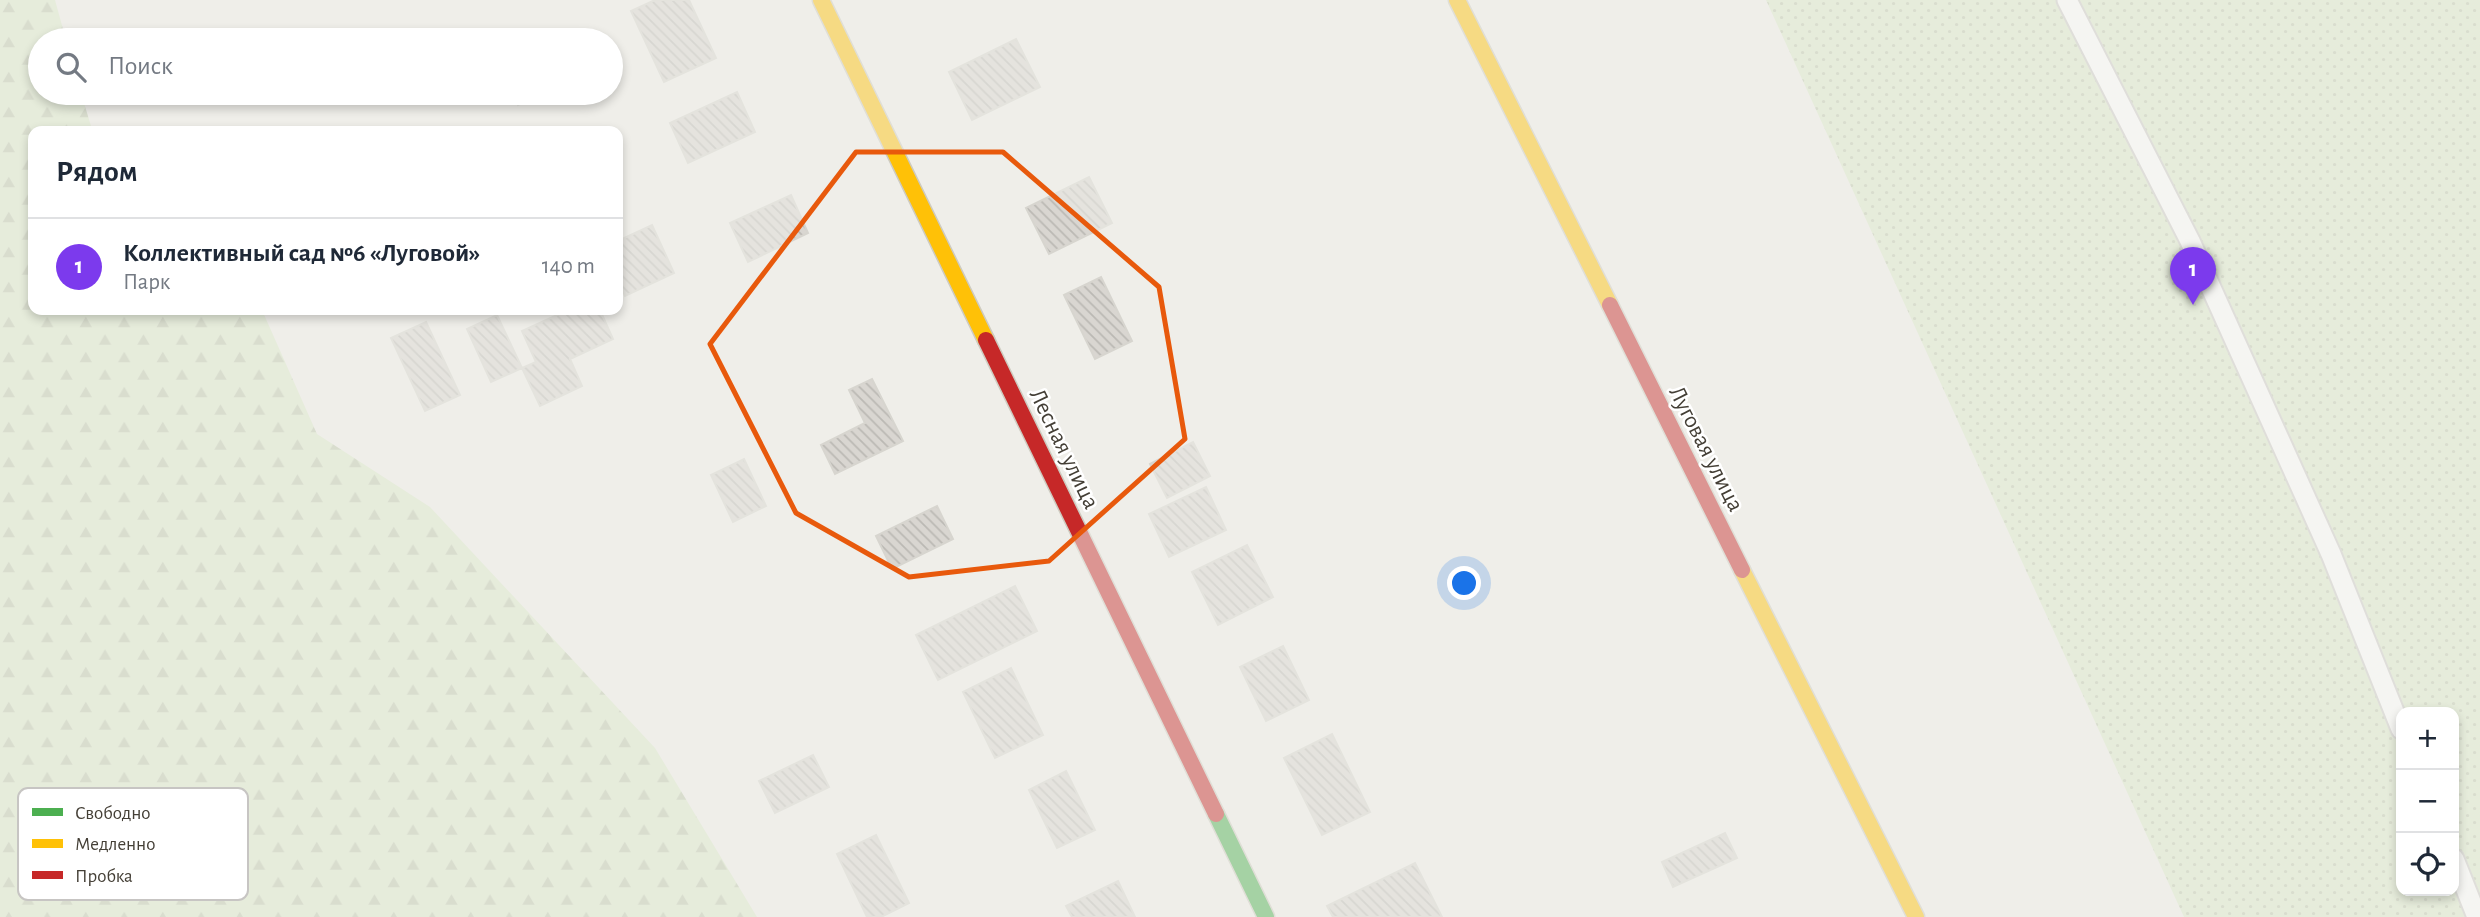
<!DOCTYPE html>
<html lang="ru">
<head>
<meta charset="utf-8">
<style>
  :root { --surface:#fff; --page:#f6f6f7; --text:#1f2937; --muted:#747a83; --line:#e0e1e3; --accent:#7c3aed }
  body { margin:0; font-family:"Alegreya Sans",sans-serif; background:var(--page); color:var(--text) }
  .controls { position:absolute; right:21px; bottom:21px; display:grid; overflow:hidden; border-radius:14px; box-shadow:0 4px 10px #0003 }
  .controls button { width:63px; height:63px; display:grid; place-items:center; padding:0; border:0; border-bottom:2px solid var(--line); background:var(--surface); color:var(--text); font:35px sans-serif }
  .you { position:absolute; left:1465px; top:584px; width:24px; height:24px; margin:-18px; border:5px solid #fff; border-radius:50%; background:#1a73e8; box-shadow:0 0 0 10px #1a73e833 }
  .badge { display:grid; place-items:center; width:46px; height:46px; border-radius:50%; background:var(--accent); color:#fff; font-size:23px; font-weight:700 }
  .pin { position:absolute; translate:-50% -58px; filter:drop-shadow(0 2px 4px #0008) }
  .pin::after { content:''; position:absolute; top:37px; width:24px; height:21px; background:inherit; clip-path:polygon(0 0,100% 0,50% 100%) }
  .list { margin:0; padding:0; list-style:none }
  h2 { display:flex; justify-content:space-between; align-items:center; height:91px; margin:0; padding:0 28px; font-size:30px }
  h2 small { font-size:23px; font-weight:400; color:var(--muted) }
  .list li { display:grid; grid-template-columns:46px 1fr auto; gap:21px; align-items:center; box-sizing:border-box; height:98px; padding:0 28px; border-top:2px solid var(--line) }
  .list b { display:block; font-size:26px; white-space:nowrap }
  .list p { margin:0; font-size:23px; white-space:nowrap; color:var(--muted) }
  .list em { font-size:23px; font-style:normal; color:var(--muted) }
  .icon { flex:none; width:38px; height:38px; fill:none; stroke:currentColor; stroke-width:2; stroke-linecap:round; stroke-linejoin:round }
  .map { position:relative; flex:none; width:2480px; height:917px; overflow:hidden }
  .search { position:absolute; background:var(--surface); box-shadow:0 4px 10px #0003; left:28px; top:28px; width:595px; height:77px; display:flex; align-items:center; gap:18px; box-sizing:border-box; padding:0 24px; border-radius:38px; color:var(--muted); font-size:26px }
  .panel { position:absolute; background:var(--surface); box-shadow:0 4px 10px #0003; left:28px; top:126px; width:595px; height:189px; border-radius:14px }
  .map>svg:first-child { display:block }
  .grass { fill:url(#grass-dots); fill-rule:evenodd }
  .forest { fill:url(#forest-firs) }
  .building { fill:url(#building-back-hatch); stroke:#d7d5cf; stroke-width:2 }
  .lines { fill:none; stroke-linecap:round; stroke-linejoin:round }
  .lane-casing { stroke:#cdcbc7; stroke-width:23 }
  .fast-casing { stroke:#cecbc0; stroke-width:19 }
  .slow-casing { stroke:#cecbc0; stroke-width:19 }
  .jam-casing { stroke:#cecbc0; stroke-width:19 }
  .lane { stroke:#fdfcfc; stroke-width:19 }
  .fast { stroke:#4caf50; stroke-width:16 }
  .slow { stroke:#ffc107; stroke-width:16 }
  .jam { stroke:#c62828; stroke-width:16 }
  .marked { fill:none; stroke:#e8590c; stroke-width:5; stroke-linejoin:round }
  .labels { text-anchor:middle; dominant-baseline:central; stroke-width:5; stroke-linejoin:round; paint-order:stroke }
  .street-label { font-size:24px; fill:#443f36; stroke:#fff }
  .key { fill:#fff; stroke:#c7c5c3; stroke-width:2 }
  .key-label { font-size:19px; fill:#443f36 }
</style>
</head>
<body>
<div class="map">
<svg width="2480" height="917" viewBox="0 0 2480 917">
  <defs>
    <pattern id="grass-dots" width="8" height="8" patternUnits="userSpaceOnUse" patternTransform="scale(1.75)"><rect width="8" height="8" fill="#dce8ca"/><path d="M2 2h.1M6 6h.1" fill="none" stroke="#bec8ae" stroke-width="1.8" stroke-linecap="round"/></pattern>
    <pattern id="forest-firs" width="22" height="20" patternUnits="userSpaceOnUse" patternTransform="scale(1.75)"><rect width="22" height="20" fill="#dce8ca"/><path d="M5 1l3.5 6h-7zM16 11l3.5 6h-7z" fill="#bec8ae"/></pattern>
    <pattern id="building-back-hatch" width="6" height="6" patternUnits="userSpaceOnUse" patternTransform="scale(1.75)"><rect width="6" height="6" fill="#d9d6d1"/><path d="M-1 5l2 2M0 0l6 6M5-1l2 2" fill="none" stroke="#bbb9b4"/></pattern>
  </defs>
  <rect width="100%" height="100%" fill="#efeee9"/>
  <path class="grass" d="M1766,0H2480V917H2184ZM2401,712H2454V891H2401Z"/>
  <path class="forest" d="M0,0H55L66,40H40V93H81L91,126L100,131H33V310H262L317,434L430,507L655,748L757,917H0Z"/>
  <path class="building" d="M655,0H689L716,58L664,82L631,11Z
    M570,30L574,40H549Z
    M1016,39L1040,87L972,120L949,72Z
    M737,92L755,132L688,163L670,123Z
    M512,93H545L518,105Z
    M1089,177L1112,223L1049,254L1026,208Z
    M791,195L808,233L748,262L730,223Z
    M652,225L674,273L625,296L618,279V241Z
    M1101,277L1132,341L1095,359L1064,295Z
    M568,310H600L613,339L570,359L582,386L540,406L522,368L536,362L522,331Z
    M497,315L522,368L491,382L467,329Z
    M426,322L460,395L425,411L391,338Z
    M872,379L903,441L835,474L821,445L865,423L849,390Z
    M1193,442L1210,476L1167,498L1150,464Z
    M744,459L766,506L733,522L711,475Z
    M1206,487L1226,530L1169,557L1149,514Z
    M937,506L953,539L892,569L876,536Z
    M1247,545L1273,597L1218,625L1192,572Z
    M1015,586L1037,631L938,680L916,635Z
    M1283,646L1309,700L1266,721L1240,667Z
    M1011,668L1043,735L995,758L963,692Z
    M1332,734L1370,812L1322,835L1284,758Z
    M813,755L829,787L775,813L759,781Z
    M1066,771L1095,830L1057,848L1029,790Z
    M1725,833L1737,858L1673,887L1662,862Z
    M876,835L909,903L881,917H867L837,854Z
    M1415,863L1442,917H1333L1327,906Z
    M1118,881L1135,917H1072L1066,906Z"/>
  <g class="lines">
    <g class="lane-casing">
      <path id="lane" d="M2067,0L2190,241L2331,554L2401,729
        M2454,859L2477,917"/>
    </g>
    <g class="fast-casing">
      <path id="fast" d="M1216,814L1266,917"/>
    </g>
    <g class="slow-casing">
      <path id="slow" d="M821,0L986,340
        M1457,0L1610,305
        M1742,570L1916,917"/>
    </g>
    <g class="jam-casing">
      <path id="jam" d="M1610,305L1742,570
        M986,340L1216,814"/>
    </g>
    <use href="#lane" class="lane"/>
    <use href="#fast" class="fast"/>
    <use href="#slow" class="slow"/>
    <use href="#jam" class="jam"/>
  </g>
  <path d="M0 0H2480V917H0ZM856,152H1003L1159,287L1185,439L1049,561L909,577L796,513L710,344Z" fill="#efeee9" fill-opacity=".55" fill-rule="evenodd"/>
  <path class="marked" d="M856,152H1003L1159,287L1185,439L1049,561L909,577L796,513L710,344Z"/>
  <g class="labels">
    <g class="street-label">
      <text transform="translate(1064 449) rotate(64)">Лесная улица</text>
      <text transform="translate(1706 449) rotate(63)">Луговая улица</text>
    </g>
  </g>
  <rect x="18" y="788" width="230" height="112" rx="10" class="key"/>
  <rect x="32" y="808" width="31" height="8" fill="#4caf50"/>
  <rect x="32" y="839" width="31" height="9" fill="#ffc107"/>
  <rect x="32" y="871" width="31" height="8" fill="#c62828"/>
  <g class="key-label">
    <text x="75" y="819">Свободно</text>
    <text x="75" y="850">Медленно</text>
    <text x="75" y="882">Пробка</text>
  </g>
</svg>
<div class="controls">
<button>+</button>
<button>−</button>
<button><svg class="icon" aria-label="locate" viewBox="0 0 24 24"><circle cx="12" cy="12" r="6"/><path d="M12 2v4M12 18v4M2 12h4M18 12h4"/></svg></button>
</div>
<div class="you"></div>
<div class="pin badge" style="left:2193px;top:305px">1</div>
<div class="search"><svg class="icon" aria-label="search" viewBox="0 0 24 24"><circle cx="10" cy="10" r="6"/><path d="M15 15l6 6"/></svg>Поиск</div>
<section class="panel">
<h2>Рядом<small></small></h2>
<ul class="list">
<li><span class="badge">1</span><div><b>Коллективный сад №6 «Луговой»</b><p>Парк</p></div><em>140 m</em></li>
</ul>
</section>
</div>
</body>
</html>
